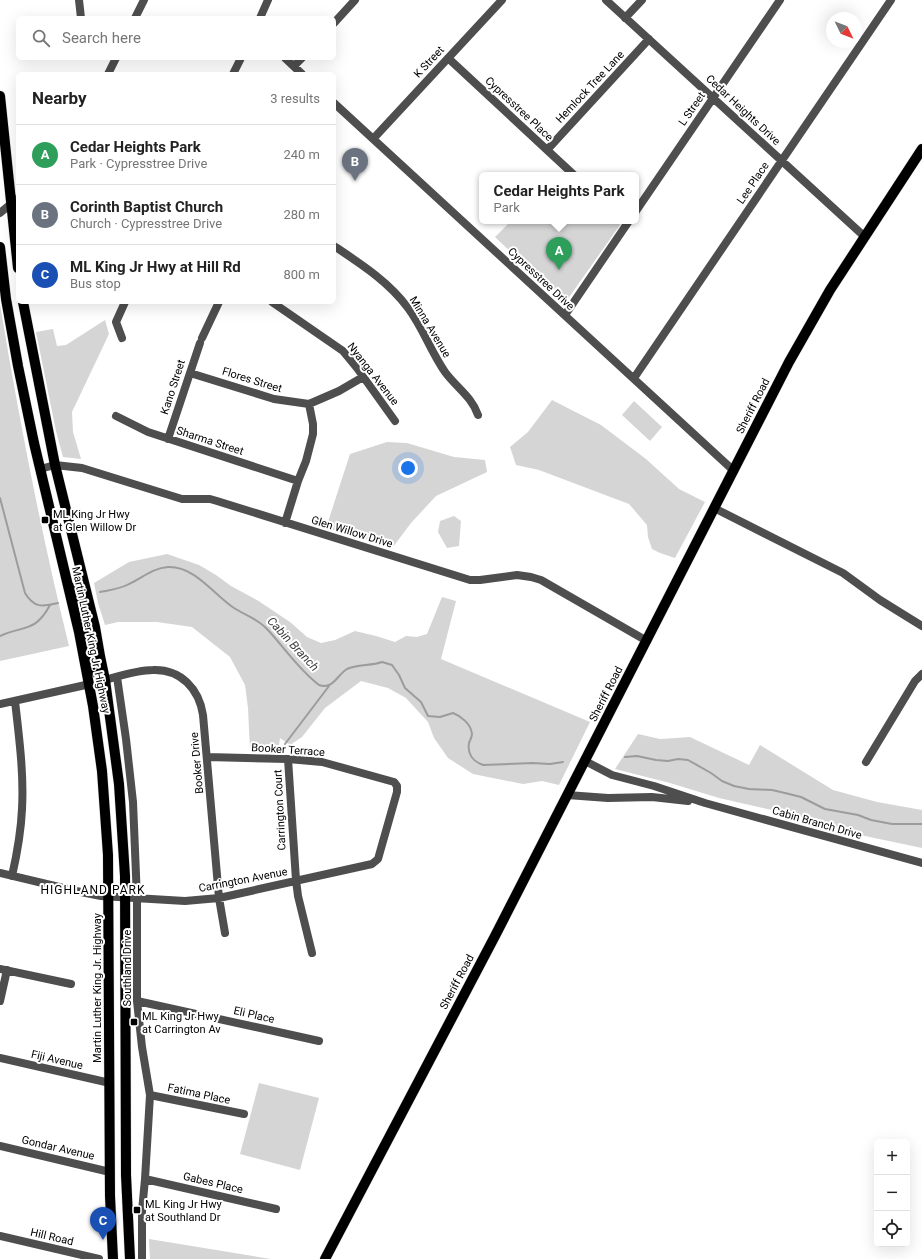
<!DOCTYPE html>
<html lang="en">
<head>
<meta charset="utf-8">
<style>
  :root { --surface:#fff; --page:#f6f6f6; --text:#222; --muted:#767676; --line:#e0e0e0; --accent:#000 }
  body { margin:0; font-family:Roboto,sans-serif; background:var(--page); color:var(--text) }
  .controls { position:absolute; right:12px; bottom:12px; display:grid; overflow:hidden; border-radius:6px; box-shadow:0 4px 16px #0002 }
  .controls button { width:36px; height:36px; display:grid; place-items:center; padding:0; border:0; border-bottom:1px solid var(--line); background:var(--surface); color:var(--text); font:20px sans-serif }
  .compass { position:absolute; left:826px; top:12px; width:36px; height:36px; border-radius:50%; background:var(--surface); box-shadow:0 4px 16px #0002; rotate:133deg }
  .you { position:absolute; left:408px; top:468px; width:14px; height:14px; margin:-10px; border:3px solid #fff; border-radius:50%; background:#1a73e8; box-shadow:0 0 0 6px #1a73e833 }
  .badge { display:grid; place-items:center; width:26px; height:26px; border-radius:50%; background:var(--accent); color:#fff; font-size:13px; font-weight:700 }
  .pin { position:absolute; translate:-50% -33px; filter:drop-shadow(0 1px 2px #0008) }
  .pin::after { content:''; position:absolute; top:21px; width:14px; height:12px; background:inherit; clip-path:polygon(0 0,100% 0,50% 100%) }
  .popup { position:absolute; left:479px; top:172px; width:160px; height:52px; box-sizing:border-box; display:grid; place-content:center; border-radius:6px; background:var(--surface); filter:drop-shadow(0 1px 3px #0005); font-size:13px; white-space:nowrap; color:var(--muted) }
  .popup b { font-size:15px; color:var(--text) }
  .popup::after { content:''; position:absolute; left:50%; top:100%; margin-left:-8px; border:8px solid transparent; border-top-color:var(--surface) }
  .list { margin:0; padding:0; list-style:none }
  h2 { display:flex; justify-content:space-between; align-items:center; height:52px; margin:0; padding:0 16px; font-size:17px }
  h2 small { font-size:13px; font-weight:400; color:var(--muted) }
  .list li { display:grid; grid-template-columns:26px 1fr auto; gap:12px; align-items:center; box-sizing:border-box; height:60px; padding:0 16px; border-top:1px solid var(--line) }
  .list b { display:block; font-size:15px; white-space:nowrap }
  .list p { margin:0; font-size:13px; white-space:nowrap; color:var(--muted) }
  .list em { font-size:13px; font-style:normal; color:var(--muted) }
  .icon { flex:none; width:22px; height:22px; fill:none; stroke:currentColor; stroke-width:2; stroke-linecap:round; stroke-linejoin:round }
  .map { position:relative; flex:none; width:922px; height:1259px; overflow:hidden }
  .search { position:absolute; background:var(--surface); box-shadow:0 4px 16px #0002; left:16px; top:16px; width:320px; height:44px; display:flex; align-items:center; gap:10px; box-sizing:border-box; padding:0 14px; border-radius:6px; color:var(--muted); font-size:15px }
  .panel { position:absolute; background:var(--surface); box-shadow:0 4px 16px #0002; left:16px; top:72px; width:320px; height:232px; border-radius:6px }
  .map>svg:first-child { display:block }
  .green { fill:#d5d5d5 }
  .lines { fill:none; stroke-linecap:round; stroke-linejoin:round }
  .stream { stroke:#9c9c9c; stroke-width:2 }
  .major-casing { stroke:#dbdbdb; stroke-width:11 }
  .minor { stroke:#4e4e4e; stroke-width:8 }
  .major { stroke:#000; stroke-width:10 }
  .poi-dot { fill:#000; stroke:#fff; stroke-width:1.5 }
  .labels { text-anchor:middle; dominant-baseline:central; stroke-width:4; stroke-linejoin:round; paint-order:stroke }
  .street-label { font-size:11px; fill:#000; stroke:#fff }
  .poi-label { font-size:11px; fill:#000; stroke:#fff; text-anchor:start }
  .water-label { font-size:12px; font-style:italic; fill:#3d3d3d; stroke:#fff }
  .neighbourhood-label { font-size:12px; letter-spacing:1px; fill:#000; stroke:#fff }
</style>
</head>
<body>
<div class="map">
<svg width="922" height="1259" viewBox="0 0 922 1259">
  <rect width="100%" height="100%" fill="#fff"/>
  <path class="green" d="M511,221H549L554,226L559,221H616L620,225L565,303L495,237Z
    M0,304C19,419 41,533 69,646L0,661Z
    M105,320L109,334L72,412L73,432L81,459L63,457L56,431L36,332L53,329L57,346L66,345Z
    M552,400L601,425L646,459L679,489L705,502L675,558L660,553L652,549L648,537L647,525L629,504L539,470L516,465L510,447L528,432Z
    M634,401L662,427L650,441L622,415Z
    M387,442L407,443L454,457L485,460L487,472L436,496L411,523L393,547L326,528L350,454Z
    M454,516L461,521L459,546L447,548L438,532L440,521Z
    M167,554L199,565L216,575L231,586L257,600L290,622L307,637L321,643L335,640L355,631L376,636L395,642L406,636L417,637L427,634L442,597L456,601L441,659L590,722L559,785L542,781L523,784L473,774L448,758L434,738L428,722L406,698L388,688L361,681L325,708L302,737L290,745L280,738L278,752L250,750L248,708L245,685L230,657L192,627L157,622H118L105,625L98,603L94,583L129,562Z
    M638,734L660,739L690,737L749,765L760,745L833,790L877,802L922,810V848L865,836L794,815L719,798L670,783L615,769Z
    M259,1083L319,1098L300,1170L240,1154Z
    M149,1239L271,1259H150Z"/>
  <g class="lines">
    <path class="stream" d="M0,498L25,593C34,608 42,607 58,603
      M100,592C110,590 120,589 129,584C142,578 153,568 168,567C195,566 213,594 234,608C245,615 258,619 267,629C284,647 298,669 319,685C333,690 337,675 347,669C357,664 371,666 382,662L392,665L399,675L405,688L421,702L428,716L440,717L453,713C461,716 471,724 472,734C472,737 470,740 469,743C467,755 473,761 483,765L532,763L550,764L563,762
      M0,636C24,625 35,633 50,605
      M285,744L329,686
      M625,757L637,756L656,760L668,761L678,759L688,760L711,773L722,781L734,786L749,789L772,790L785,793L801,797L825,809L858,815L871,820L892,824H922"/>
    <g class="major-casing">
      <path id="major" d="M0,96L18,268
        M0,247L6,299L18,366L34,443L79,632L93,706L102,771L108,855L110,1196L113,1259
        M23,302L55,465L95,627L100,656L105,680L119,784L125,876L126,1175L130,1259
        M70,587C85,601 91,649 95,670L99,676L105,680
        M325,1259L495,936L789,362L830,290L922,149"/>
    </g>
    <path class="minor" d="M79,0L81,18
      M606,0L865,237
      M135,18L144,0
      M260,18L268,0
      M625,18L642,0
      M334,23L355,0
      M285,58L302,74
      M448,58L574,175
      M294,66L302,58
      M108,74L116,58
      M233,74L241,58
      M334,103L734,471
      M373,139L502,0
      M547,150L649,39
      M636,211L780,0
      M0,213L18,198
      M334,246C361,264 389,282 408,308C423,328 431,352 445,372C456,387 472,397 478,415
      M272,302L343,351L357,368L395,421
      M565,315L629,221
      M122,338L116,322L125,302
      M202,338L219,302
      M190,373L274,399L309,404L339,391L363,377
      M634,378L891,0
      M116,416L148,432L298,481
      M168,439L200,343
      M40,469L55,465L82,468L182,499H210L217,501L470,580H480L517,575L531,577L541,580L647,641
      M714,508L843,573L880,600L922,626
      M285,523L298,481L306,461L313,434V424L309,404
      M117,677L126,739L133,802L137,899V1001L142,1047L150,1095L145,1179L142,1211V1259
      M105,680C120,676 137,670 153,670C181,669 199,689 203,715L219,898L225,933
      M0,704L90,684
      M288,759L296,880L298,896L312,953
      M585,761L612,775L654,786L705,803L922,863
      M866,762L915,681L922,674
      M567,795L608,798L652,797L688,801
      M0,873L76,891L101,896L185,901L219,898L372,864L378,859L397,792V786L394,782L322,762L288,759L207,757
      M12,876C17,854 21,832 22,809C24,773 19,737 15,701
      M0,969L71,984
      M0,1001L7,970
      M137,1001L319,1041
      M0,1058L110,1083
      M150,1095L244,1114
      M0,1146L110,1172
      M145,1179L276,1209
      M0,1236L99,1259"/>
    <use href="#major" class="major"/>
  </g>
  <g class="poi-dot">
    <rect x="41" y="516" width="8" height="8" rx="2"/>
    <rect x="130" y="1018" width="8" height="8" rx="2"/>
    <rect x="133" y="1206" width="8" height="8" rx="2"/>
  </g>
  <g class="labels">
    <g class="street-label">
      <text transform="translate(429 62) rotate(-47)">K Street</text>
      <text transform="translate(590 87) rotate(-47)">Hemlock Tree Lane</text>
      <text transform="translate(519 109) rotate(43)">Cypresstree Place</text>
      <text transform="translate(692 109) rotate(-56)">L Street</text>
      <text transform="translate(743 110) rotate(43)">Cedar Heights Drive</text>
      <text transform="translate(753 183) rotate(-56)">Lee Place</text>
      <text transform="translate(541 279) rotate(43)">Cypresstree Drive</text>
      <text transform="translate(430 327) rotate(59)">Minna Avenue</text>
      <text transform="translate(373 374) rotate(52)">Nyanga Avenue</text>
      <text transform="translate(252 380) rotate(17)">Flores Street</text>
      <text transform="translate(173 387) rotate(-72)">Kano Street</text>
      <text transform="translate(753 406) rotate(-63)">Sheriff Road</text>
      <text transform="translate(210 441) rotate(18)">Sharma Street</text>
      <text transform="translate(352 532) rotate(17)">Glen Willow Drive</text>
      <text transform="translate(91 640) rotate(78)">Martin Luther King Jr. Highway</text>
      <text transform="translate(606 694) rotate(-63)">Sheriff Road</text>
      <text transform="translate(288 750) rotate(4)">Booker Terrace</text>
      <text transform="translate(197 763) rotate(-95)">Booker Drive</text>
      <text transform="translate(280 810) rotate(-93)">Carrington Court</text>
      <text transform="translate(817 823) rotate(16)">Cabin Branch Drive</text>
      <text transform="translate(243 880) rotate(-11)">Carrington Avenue</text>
      <text transform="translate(127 968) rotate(-90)">Southland Drive</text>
      <text transform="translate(457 982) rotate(-62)">Sheriff Road</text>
      <text transform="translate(97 988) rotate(-90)">Martin Luther King Jr. Highway</text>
      <text transform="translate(254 1015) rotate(13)">Eli Place</text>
      <text transform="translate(57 1060) rotate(13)">Fiji Avenue</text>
      <text transform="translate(199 1094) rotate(12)">Fatima Place</text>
      <text transform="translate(58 1148) rotate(13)">Gondar Avenue</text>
      <text transform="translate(213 1183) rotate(13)">Gabes Place</text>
      <text transform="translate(52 1237) rotate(13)">Hill Road</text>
    </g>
    <g class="poi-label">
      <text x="53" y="514">ML King Jr Hwy<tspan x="53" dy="13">at Glen Willow Dr</tspan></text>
      <text x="142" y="1016">ML King Jr Hwy<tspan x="142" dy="13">at Carrington Av</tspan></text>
      <text x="145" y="1204">ML King Jr Hwy<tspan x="145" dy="13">at Southland Dr</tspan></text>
    </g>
    <g class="water-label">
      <text transform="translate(293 644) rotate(47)">Cabin Branch</text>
    </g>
    <g class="neighbourhood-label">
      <text x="93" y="890">HIGHLAND PARK</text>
    </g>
  </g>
</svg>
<div class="controls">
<button>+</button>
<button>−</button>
<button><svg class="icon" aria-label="locate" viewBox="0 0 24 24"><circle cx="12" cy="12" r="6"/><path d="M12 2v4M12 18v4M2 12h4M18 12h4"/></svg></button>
</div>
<svg class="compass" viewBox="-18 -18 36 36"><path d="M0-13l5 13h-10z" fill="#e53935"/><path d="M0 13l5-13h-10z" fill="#767676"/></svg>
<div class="you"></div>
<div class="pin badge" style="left:559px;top:270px;background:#2e9e5b">A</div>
<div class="popup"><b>Cedar Heights Park</b>Park</div>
<div class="pin badge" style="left:355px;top:181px;background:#6b7280">B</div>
<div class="pin badge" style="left:103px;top:1240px;background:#1a4fb4">C</div>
<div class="search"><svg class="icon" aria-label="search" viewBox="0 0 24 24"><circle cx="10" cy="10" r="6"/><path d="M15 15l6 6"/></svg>Search here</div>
<section class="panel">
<h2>Nearby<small>3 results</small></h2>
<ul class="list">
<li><span class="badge" style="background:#2e9e5b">A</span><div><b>Cedar Heights Park</b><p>Park · Cypresstree Drive</p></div><em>240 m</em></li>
<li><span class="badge" style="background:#6b7280">B</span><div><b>Corinth Baptist Church</b><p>Church · Cypresstree Drive</p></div><em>280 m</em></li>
<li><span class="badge" style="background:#1a4fb4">C</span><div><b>ML King Jr Hwy at Hill Rd</b><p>Bus stop</p></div><em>800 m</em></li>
</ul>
</section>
</div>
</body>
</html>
